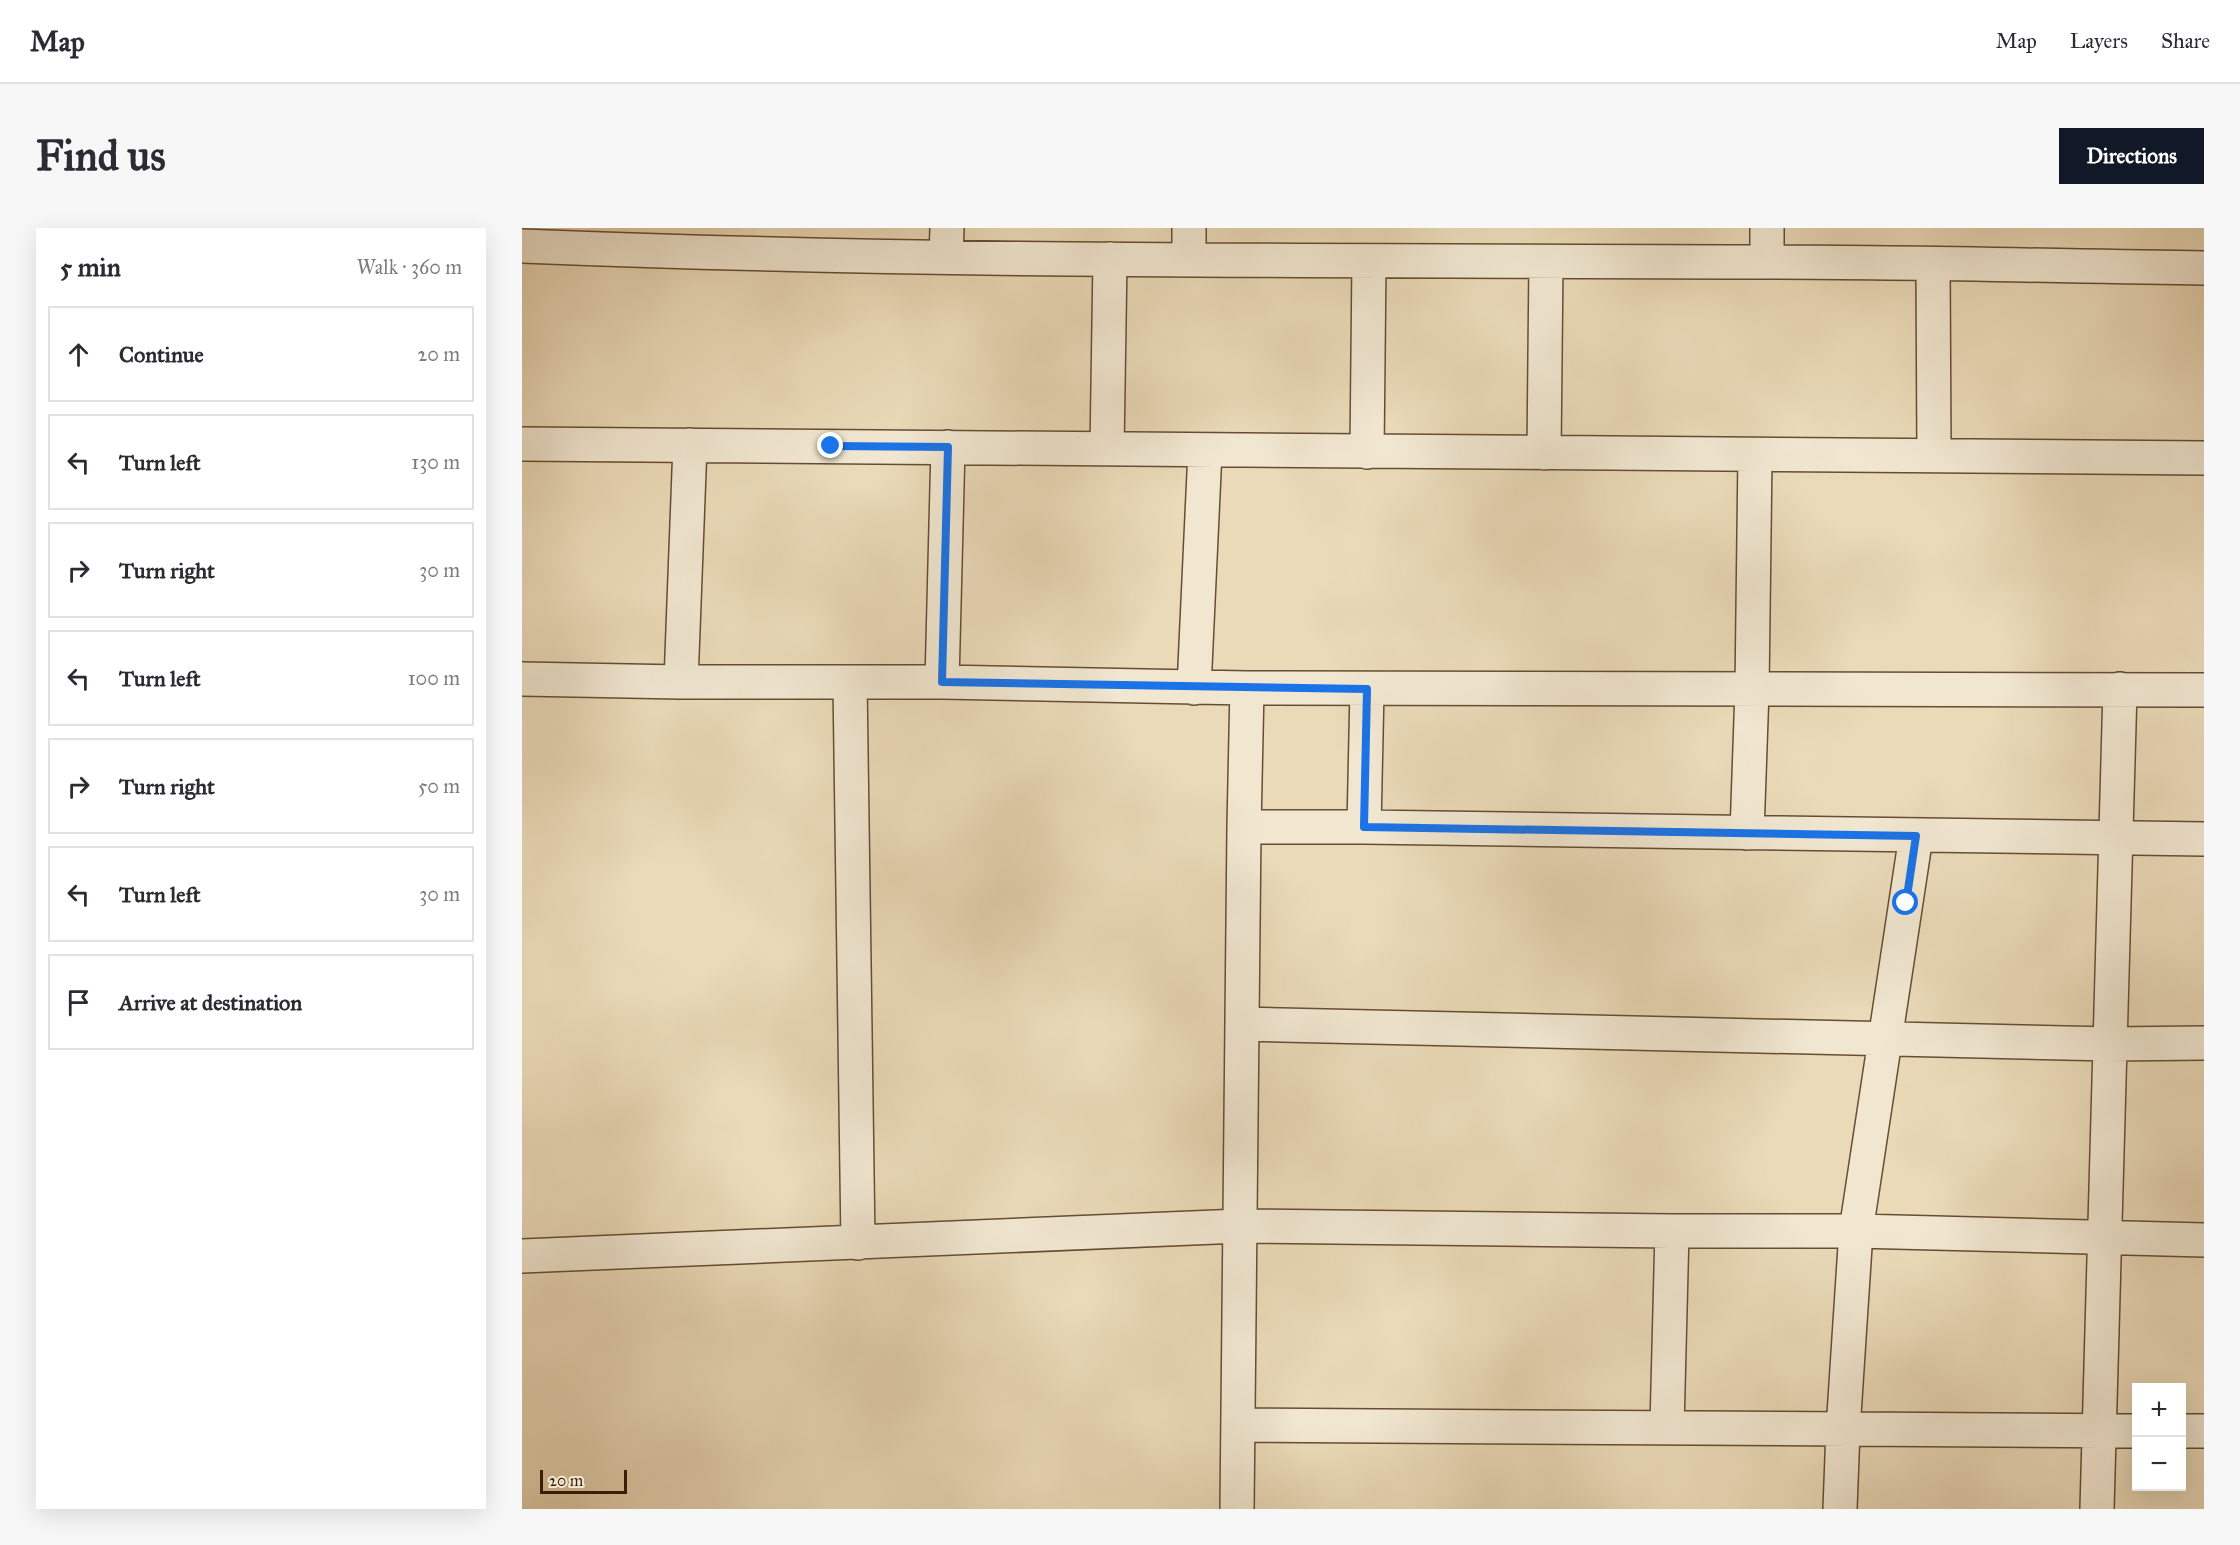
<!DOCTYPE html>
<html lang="en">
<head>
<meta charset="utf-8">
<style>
  :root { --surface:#fff; --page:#f7f7f7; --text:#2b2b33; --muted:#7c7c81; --line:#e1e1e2; --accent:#111827 }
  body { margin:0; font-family:"IM FELL Great Primer",serif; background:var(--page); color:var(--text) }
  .controls { position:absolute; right:18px; bottom:18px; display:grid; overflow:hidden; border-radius:0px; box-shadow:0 6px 24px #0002 }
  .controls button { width:54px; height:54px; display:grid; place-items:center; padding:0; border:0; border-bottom:2px solid var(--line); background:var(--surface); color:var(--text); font:30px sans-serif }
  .scale { position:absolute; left:18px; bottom:15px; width:87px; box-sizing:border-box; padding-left:6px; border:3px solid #3a1e07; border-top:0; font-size:16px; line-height:21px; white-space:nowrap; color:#3a1e07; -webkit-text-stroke:4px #f1e7d1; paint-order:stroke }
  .stop { position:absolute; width:18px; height:18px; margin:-14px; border:4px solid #1a73e8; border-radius:50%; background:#fff }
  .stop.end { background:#1a73e8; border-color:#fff; box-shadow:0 2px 6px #0008 }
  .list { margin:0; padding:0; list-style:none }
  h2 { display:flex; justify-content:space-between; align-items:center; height:78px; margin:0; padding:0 24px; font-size:26px }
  h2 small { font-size:20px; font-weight:400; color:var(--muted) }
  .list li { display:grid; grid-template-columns:39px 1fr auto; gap:18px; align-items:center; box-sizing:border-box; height:96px; margin:0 12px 12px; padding:0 12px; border:2px solid var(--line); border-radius:0px }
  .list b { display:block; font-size:22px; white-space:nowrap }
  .list em { font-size:20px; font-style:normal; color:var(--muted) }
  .icon { flex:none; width:33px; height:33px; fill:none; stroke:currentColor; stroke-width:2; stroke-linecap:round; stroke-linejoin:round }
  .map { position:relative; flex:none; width:1682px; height:1281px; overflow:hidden; border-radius:0px }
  header { display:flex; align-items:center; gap:36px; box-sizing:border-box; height:84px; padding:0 30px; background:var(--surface); border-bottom:2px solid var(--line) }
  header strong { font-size:28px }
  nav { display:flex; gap:33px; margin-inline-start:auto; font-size:21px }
  .intro { display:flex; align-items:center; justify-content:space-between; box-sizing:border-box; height:144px; padding:0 36px }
  h1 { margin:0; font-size:42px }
  .button { padding:15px 27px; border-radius:0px; background:var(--accent); color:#fff; font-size:21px; font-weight:700 }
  main { display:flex; gap:36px; padding:0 36px }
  aside { flex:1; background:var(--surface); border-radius:0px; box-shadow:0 6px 24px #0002 }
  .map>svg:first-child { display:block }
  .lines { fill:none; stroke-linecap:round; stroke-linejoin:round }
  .minor-casing { stroke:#664d33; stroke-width:36 }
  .minor { stroke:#f1e7d1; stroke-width:33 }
  .route { stroke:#1a73e8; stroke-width:8 }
</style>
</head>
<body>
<header>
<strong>Map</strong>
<nav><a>Map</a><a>Layers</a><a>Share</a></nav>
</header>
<div class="intro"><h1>Find us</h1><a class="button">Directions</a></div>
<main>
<aside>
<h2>5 min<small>Walk · 360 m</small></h2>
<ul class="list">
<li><svg class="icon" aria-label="ahead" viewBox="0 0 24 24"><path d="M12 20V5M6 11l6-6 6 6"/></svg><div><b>Continue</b></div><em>20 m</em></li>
<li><svg class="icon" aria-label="left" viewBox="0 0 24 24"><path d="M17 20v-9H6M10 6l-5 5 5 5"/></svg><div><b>Turn left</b></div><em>130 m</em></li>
<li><svg class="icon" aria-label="right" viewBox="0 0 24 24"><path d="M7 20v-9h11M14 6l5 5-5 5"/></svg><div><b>Turn right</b></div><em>30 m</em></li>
<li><svg class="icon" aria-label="left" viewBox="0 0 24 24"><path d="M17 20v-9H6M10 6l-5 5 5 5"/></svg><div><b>Turn left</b></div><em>100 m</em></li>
<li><svg class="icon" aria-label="right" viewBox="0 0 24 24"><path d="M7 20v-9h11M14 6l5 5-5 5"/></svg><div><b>Turn right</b></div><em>50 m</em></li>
<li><svg class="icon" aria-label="left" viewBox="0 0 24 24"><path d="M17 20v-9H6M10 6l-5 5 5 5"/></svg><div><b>Turn left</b></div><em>30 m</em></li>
<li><svg class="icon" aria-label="arrive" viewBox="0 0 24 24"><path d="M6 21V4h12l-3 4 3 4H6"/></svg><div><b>Arrive at destination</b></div></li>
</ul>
</aside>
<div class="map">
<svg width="1682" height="1281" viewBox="0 0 1682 1281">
  <rect width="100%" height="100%" fill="#eadab8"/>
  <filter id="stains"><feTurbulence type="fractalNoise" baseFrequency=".00333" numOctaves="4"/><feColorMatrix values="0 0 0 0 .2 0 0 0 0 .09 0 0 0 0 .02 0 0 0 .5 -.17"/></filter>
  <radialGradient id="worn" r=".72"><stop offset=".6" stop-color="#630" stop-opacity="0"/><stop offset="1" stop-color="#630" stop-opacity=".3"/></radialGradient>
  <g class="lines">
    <g class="minor-casing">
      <path id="minor" d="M0,18C414,35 828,32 1242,34C1389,34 1536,38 1682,40
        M424,29L425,0
        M667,32V0
        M1245,34V0
        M1411,36L1412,227
        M0,216L1682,230
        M585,221L588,31
        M845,224L847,33
        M1022,225L1024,34
        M0,451L159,454H420L725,460L1682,462
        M159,454L168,217
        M328,454L336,1015
        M420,454L426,219
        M672,460L683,223
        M722,599H842L1682,611
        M842,599L845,461
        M1225,605L1230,462L1233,227
        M720,796L1588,816L1682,815
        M0,1028L718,998L1150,1003H1334L1682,1012
        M716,1197L1614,1203
        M1145,1199L1150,1003
        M1660,1203H1682
        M715,1281L722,599L725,460
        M1318,1281L1321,1202L1334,1003L1394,608
        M1575,1281L1598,461"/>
    </g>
    <use href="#minor" class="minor"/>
  </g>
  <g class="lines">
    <path class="route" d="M309,218L426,219L420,454L845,461L842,599L1394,608L1384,675"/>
  </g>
  <rect width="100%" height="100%" filter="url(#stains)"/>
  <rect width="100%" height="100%" fill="url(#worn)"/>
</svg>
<div class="controls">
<button>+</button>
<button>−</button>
</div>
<div class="scale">20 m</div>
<div class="stop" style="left:1384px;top:675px"></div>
<div class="stop end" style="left:309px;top:218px"></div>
</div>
</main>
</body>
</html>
